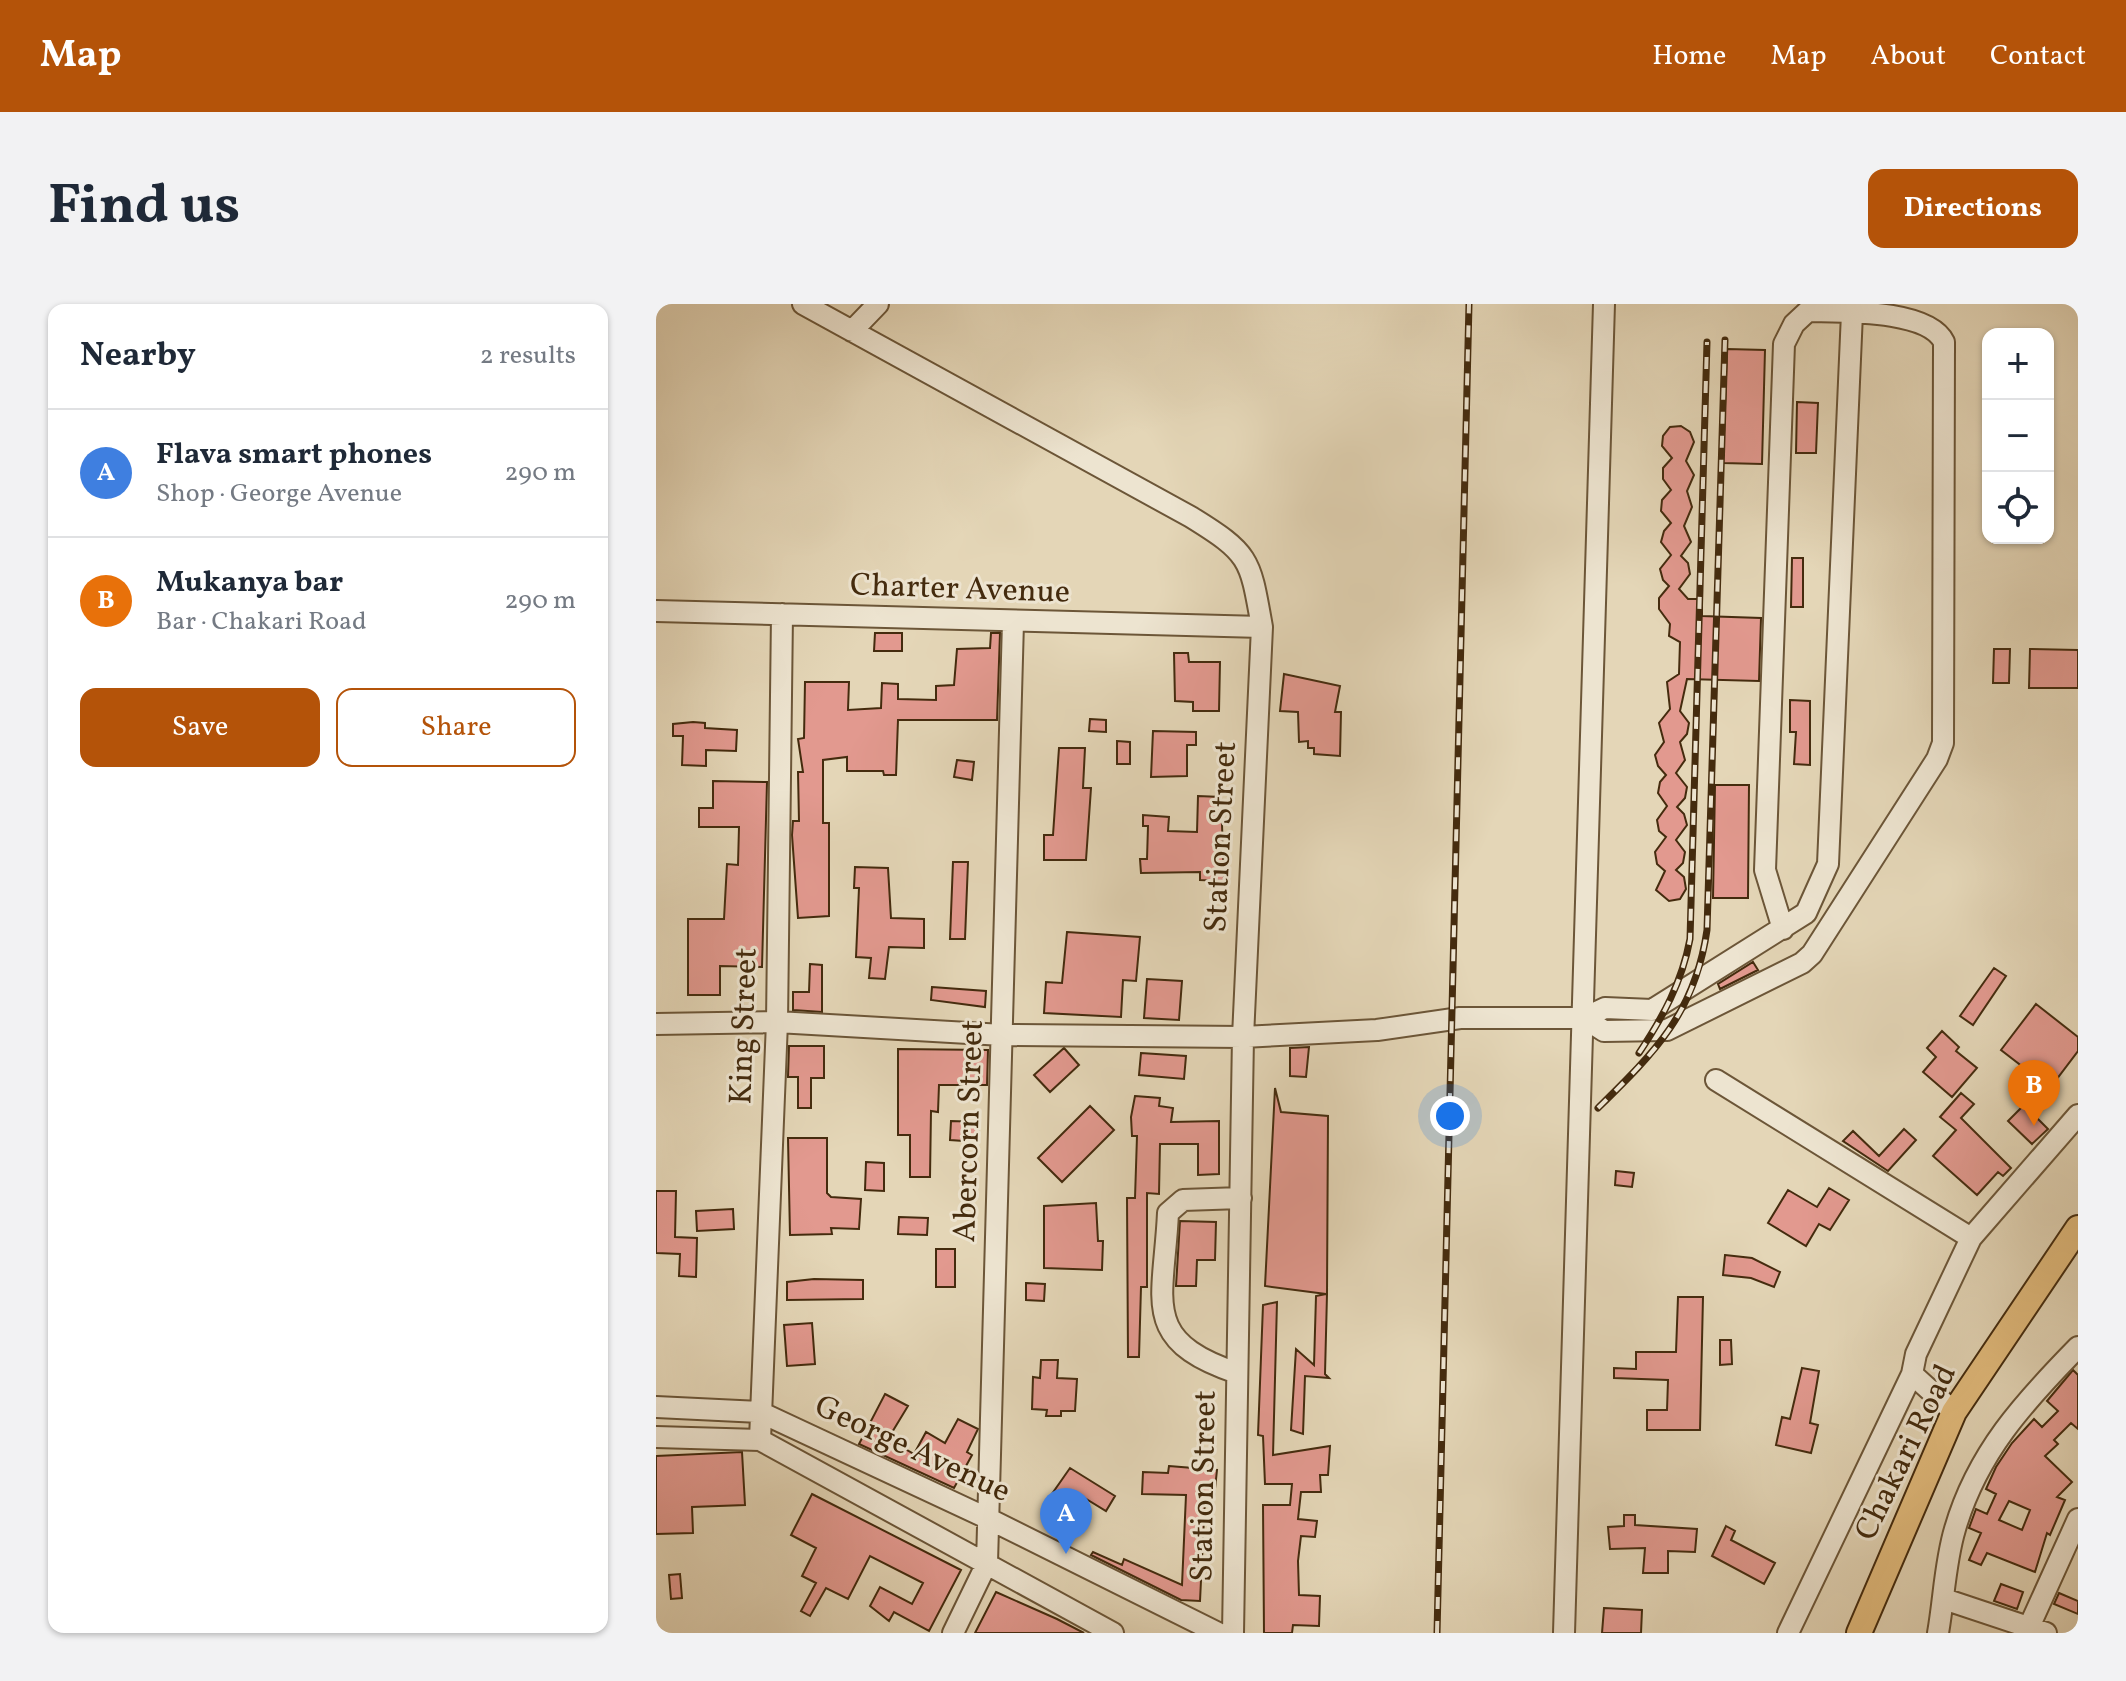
<!DOCTYPE html>
<html lang="en">
<head>
<meta charset="utf-8">
<style>
  :root { --surface:#fff; --page:#f2f2f3; --text:#1f2937; --muted:#747a83; --line:#e0e1e3; --accent:#b45309 }
  body { margin:0; font-family:Vollkorn,serif; background:var(--page); color:var(--text) }
  .controls { position:absolute; right:24px; top:24px; display:grid; overflow:hidden; border-radius:16px; box-shadow:0 2px 6px #0004 }
  .controls button { width:72px; height:72px; display:grid; place-items:center; padding:0; border:0; border-bottom:2px solid var(--line); background:var(--surface); color:var(--text); font:40px sans-serif }
  .you { position:absolute; left:794px; top:812px; width:28px; height:28px; margin:-20px; border:6px solid #fff; border-radius:50%; background:#1a73e8; box-shadow:0 0 0 12px #1a73e833 }
  .badge { display:grid; place-items:center; width:52px; height:52px; border-radius:50%; background:var(--accent); color:#fff; font-size:26px; font-weight:700 }
  .pin { position:absolute; translate:-50% -66px; filter:drop-shadow(0 2px 4px #0008) }
  .pin::after { content:''; position:absolute; top:42px; width:28px; height:24px; background:inherit; clip-path:polygon(0 0,100% 0,50% 100%) }
  .list { margin:0; padding:0; list-style:none }
  h2 { display:flex; justify-content:space-between; align-items:center; height:104px; margin:0; padding:0 32px; font-size:34px }
  h2 small { font-size:26px; font-weight:400; color:var(--muted) }
  .list li { display:grid; grid-template-columns:52px 1fr auto; gap:24px; align-items:center; box-sizing:border-box; height:128px; padding:0 32px; border-top:2px solid var(--line) }
  .list b { display:block; font-size:30px; white-space:nowrap }
  .list p { margin:0; font-size:26px; white-space:nowrap; color:var(--muted) }
  .list em { font-size:26px; font-style:normal; color:var(--muted) }
  .actions { display:flex; gap:16px; padding:24px 32px }
  .actions a { flex:1; padding:18px 0; border:2px solid var(--accent); border-radius:16px; text-align:center; font-size:28px; color:var(--accent) }
  .actions .main { background:var(--accent); color:#fff }
  .icon { flex:none; width:44px; height:44px; fill:none; stroke:currentColor; stroke-width:2; stroke-linecap:round; stroke-linejoin:round }
  .map { position:relative; flex:none; width:1422px; height:1329px; overflow:hidden; border-radius:16px }
  header { display:flex; align-items:center; gap:48px; box-sizing:border-box; height:112px; padding:0 40px; background:var(--accent); color:#fff }
  header strong { font-size:38px }
  nav { display:flex; gap:44px; margin-inline-start:auto; font-size:28px }
  .intro { display:flex; align-items:center; justify-content:space-between; box-sizing:border-box; height:192px; padding:0 48px }
  h1 { margin:0; font-size:56px }
  .button { padding:20px 36px; border-radius:16px; background:var(--accent); color:#fff; font-size:28px; font-weight:700 }
  main { display:flex; gap:48px; padding:0 48px }
  aside { flex:1; background:var(--surface); border-radius:16px; box-shadow:0 2px 6px #0004 }
  .map>svg:first-child { display:block }
  .building { fill:#e2998f; stroke:#442b0e; stroke-width:2; fill-rule:evenodd }
  .lines { fill:none; stroke-linecap:round; stroke-linejoin:round }
  .minor-casing { stroke:#6c5638; stroke-width:24 }
  .major-casing { stroke:#442b0e; stroke-width:28 }
  .minor { stroke:#ede4d0; stroke-width:20 }
  .major { stroke:#e2bb7c; stroke-width:24 }
  .rail-casing { stroke:#442b0e; stroke-width:7 }
  .rail { stroke:#ede4d0; stroke-width:4; stroke-dasharray:12; stroke-linecap:butt }
  .labels { text-anchor:middle; dominant-baseline:central; stroke-width:6; stroke-linejoin:round; paint-order:stroke }
  .street-label { font-size:32px; fill:#442b0e; stroke:#ede4d0 }
</style>
</head>
<body>
<header>
<strong>Map</strong>
<nav><a>Home</a><a>Map</a><a>About</a><a>Contact</a></nav>
</header>
<div class="intro"><h1>Find us</h1><a class="button">Directions</a></div>
<main>
<aside>
<h2>Nearby<small>2 results</small></h2>
<ul class="list">
<li><span class="badge" style="background:#3f7fe0">A</span><div><b>Flava smart phones</b><p>Shop · George Avenue</p></div><em>290 m</em></li>
<li><span class="badge" style="background:#e8710a">B</span><div><b>Mukanya bar</b><p>Bar · Chakari Road</p></div><em>290 m</em></li>
</ul>
<div class="actions"><a class="main">Save</a><a>Share</a></div>
</aside>
<div class="map">
<svg width="1422" height="1329" viewBox="0 0 1422 1329">
  <rect width="100%" height="100%" fill="#e4d6b7"/>
  <filter id="stains"><feTurbulence type="fractalNoise" baseFrequency=".0025" numOctaves="4"/><feColorMatrix values="0 0 0 0 .2 0 0 0 0 .09 0 0 0 0 .02 0 0 0 .5 -.17"/></filter>
  <radialGradient id="worn" r=".72"><stop offset=".6" stop-color="#630" stop-opacity="0"/><stop offset="1" stop-color="#630" stop-opacity=".3"/></radialGradient>
  <path class="building" d="M1071,45L1109,46L1106,160L1067,159Z
    M1141,98L1162,99L1160,149H1140Z
    M1025,122L1034,128L1038,138L1030,157L1038,171L1031,187L1036,203L1028,222L1035,238L1025,252L1032,259L1034,270L1023,285L1032,295H1046V312L1105,314L1103,377L1031,375L1024,407L1033,419L1031,430L1024,438L1029,456L1020,469L1031,483L1029,494L1021,503L1028,510L1031,521L1020,536L1029,548L1027,559L1020,566L1028,573L1030,585L1024,595L1013,597L1000,586L1009,567L1001,560L999,548L1010,533L1003,527L1001,516L1011,502L1002,489L1004,478L1010,471L1002,462L999,451L1008,438L1003,419L1014,405L1011,378L1023,370L1024,338L1013,332L1014,320L1003,305V294L1013,282L1007,276L1004,265L1015,251L1005,238L1008,227L1015,219L1005,207L1006,196L1015,186L1007,175V164L1016,154L1006,142L1007,132L1014,123Z
    M1136,254H1147V303H1135Z
    M219,329H246V347H218Z
    M335,329H344L341,416H242L240,471H228L227,467H191V453L167,456V519H173V612L142,614L136,531L137,517H143L142,468H147L142,435L148,434L149,378H193L192,406L225,404L226,379L242,380V395L280,396V382L298,381L301,345L334,344Z
    M1338,345H1354L1353,379H1337Z
    M1374,345L1422,346V384H1373Z
    M518,349H532L533,358H564L563,407H537V398L519,397Z
    M628,370L684,382L679,408H685L684,452L658,450V444H652V437L643,438L642,408L624,407Z
    M1134,396L1154,397V461L1138,460L1140,428H1134Z
    M434,415L450,416V428L433,427Z
    M37,418L49,419V424L81,426L80,447L50,446V462L26,461L27,432H17V420Z
    M497,427L540,428V441H531V472L495,473Z
    M461,437L474,438V460H461Z
    M403,444H429L427,484H435L430,556H388V531H397Z
    M301,456L318,458L316,476L298,473Z
    M57,477L111,478L106,663L64,662V691H32V615H68L71,560L82,561L83,523H43V504H57Z
    M1059,481H1093L1092,594H1057Z
    M542,492L565,493L568,577L544,576V568L485,569L484,555H491L492,522H487V511L513,513L512,527L541,528Z
    M297,558H312L309,635H294Z
    M199,563L232,564L235,614L268,615V644L233,643L229,675L213,674L215,654L200,653L203,584H198Z
    M411,628L484,633L480,677L467,676L465,713L388,709L390,678L406,679Z
    M1097,658L1102,666L1064,685L1062,680Z
    M154,660L166,661V708L137,706V688H153Z
    M1338,664L1350,672L1317,721L1304,712Z
    M491,675L526,677L523,716L488,714Z
    M276,683L330,687L329,703L275,696Z
    M1380,700L1422,733V747L1394,784L1345,746Z
    M1286,727L1303,743L1300,747L1321,764L1296,793L1267,768L1280,753L1271,744Z
    M133,742H168V774H155V804H142V773H132Z
    M653,743L650,773L634,772V744Z
    M408,744L423,761L394,788L378,771Z
    M242,745L332,746L331,781H283L282,808L275,807L274,873H254V831H242Z
    M485,749L530,752L528,775L483,771Z
    M619,784L625,808L672,812L671,990L669,1070L673,1074L649,1072L647,1130L635,1126L640,1045L658,1061L660,992L670,990L609,982Z
    M1305,789L1318,800L1305,814L1355,864L1347,872L1342,868L1321,891L1277,852L1300,826L1284,813Z
    M479,792L504,794L503,802L517,804L515,818L563,817V870L542,871V840H504L503,890L491,889V983H485L483,1053H472L471,894H479L481,832H476L475,813Z
    M1368,801L1392,825L1376,840L1352,817Z
    M434,802L458,826L406,878L382,854Z
    M295,817L323,818L322,838L294,836Z
    M1248,825L1260,836L1232,867L1187,837L1197,827L1223,852Z
    M132,834H171V889L175,893L205,895L203,925L175,924L176,930L134,931Z
    M210,858L228,859V887L209,886Z
    M960,867L978,869L976,883L959,881Z
    M1173,884L1193,896L1174,926L1163,920L1150,942L1112,919L1132,886L1161,903Z
    M0,887H20L19,933L41,934L40,973L23,972L24,950L0,949Z
    M440,899L442,937H447L446,966L388,964V902Z
    M77,905L78,925L41,927L40,907Z
    M243,913L272,914L271,931L242,930Z
    M524,917L560,918L559,956H541L540,982H520Z
    M280,945H299V983H280Z
    M1069,951L1096,954L1124,968L1118,983L1095,974L1067,971Z
    M158,975L207,976V995L131,996V978Z
    M370,979L389,980L388,997L370,996Z
    M1022,993H1047L1044,1126H991V1106H1011L1012,1076L958,1074V1064L980,1065V1048H1020Z
    M621,998L617,1151L674,1142L672,1171H664L665,1188H645L642,1215L661,1217L659,1233L645,1232L642,1257L643,1291L664,1292L663,1322L637,1321L636,1329H608L607,1201H634L636,1180H609L607,1132L602,1131L607,1001Z
    M156,1019L159,1060L131,1062L128,1021Z
    M1064,1036H1075L1076,1060L1064,1061Z
    M385,1056H402L401,1074L421,1075L419,1107H405V1112H390L391,1106L376,1105L377,1073L384,1074Z
    M1146,1064L1163,1067L1154,1119L1162,1121L1155,1149L1120,1141L1126,1113L1134,1115Z
    M1417,1066L1422,1071V1125L1415,1119L1398,1136L1402,1140L1389,1152L1416,1178L1401,1193L1409,1196L1394,1231L1391,1229L1379,1268L1331,1249L1325,1261L1313,1256L1325,1229L1313,1224L1320,1205L1331,1210L1340,1190L1330,1185L1340,1163L1356,1139L1378,1115L1386,1123L1402,1107L1391,1097ZM1353,1197L1374,1206L1366,1226L1343,1216Z
    M229,1090L252,1102L232,1135L258,1150L270,1128L289,1139L302,1115L322,1125L311,1148L316,1151L298,1184L203,1140Z
    M86,1148L89,1201L36,1203L37,1229L0,1230V1152Z
    M513,1162L561,1166L558,1194L549,1193L544,1297L525,1296L435,1251L437,1248L466,1261L468,1255L526,1281L530,1191L486,1190L487,1168L512,1169Z
    M414,1164L459,1192L450,1207L427,1193L413,1212L391,1197Z
    M156,1190L305,1266L273,1327L238,1308L233,1317L214,1302L224,1283L256,1300L267,1279L214,1252L192,1295L170,1284L154,1312L145,1307L160,1279L146,1272L160,1244L135,1231Z
    M968,1211H979V1221L1041,1225L1039,1248L1012,1247V1269H987L989,1244L954,1245L952,1223L968,1222Z
    M1070,1222L1079,1227L1075,1236L1119,1259L1108,1280L1056,1252Z
    M24,1270L26,1294L15,1295L13,1271Z
    M1345,1280L1367,1288L1361,1305L1338,1297Z
    M340,1288L401,1315L428,1329H319Z
    M1403,1289L1422,1297V1310L1398,1300Z
    M948,1304L986,1306L985,1329H946Z"/>
  <g class="lines">
    <g class="minor-casing">
      <path id="minor" d="M147,0L535,213C595,250 594,255 606,323L587,733L577,1329
        M196,27L222,0
        M0,307L606,323
        M928,714L948,727L1011,726L1146,659L1156,650L1281,455L1287,439L1288,38C1272,5 1185,8 1152,7L1138,20L1128,40L1109,566L1127,625
        M0,720L121,718L347,731L587,733L721,726L804,714H928L949,704L996,706L1150,609L1172,560L1196,9
        M1060,776L1315,934
        M581,1069C483,1036 508,997 512,909L527,896L585,894
        M0,1103L104,1108L333,1215L562,1329
        M1298,1108L1256,1070L1260,1050L1315,934L1422,811
        M0,1133L104,1136L457,1329
        M104,1136L121,718L126,310
        M1288,1295L1390,1329
        M1373,1323L1422,1215
        M297,1329L331,1259L357,318
        M908,1329L948,0
        M1132,1329L1256,1070
        M1282,1329C1288,1295 1289,1258 1299,1225C1321,1149 1368,1098 1422,1043"/>
    </g>
    <g class="major-casing">
      <path id="major" d="M1203,1329L1298,1108L1422,924"/>
    </g>
    <use href="#minor" class="minor"/>
    <use href="#major" class="major"/>
    <g class="rail-casing">
      <path id="rail" d="M983,749C1007,713 1026,678 1034,635L1051,38
        M942,804C999,748 1039,709 1051,626L1069,36
        M781,1329L813,0"/>
    </g>
    <use href="#rail" class="rail"/>
  </g>
  <g class="labels">
    <g class="street-label">
      <text transform="translate(304 286) rotate(2)">Charter Avenue</text>
      <text transform="translate(566 533) rotate(-87)">Station Street</text>
      <text transform="translate(89 722) rotate(-88)">King Street</text>
      <text transform="translate(314 827) rotate(-88)">Abercorn Street</text>
      <text transform="translate(256 1146) rotate(25)">George Avenue</text>
      <text transform="translate(1251 1149) rotate(-64)">Chakari Road</text>
      <text transform="translate(549 1182) rotate(-89)">Station Street</text>
    </g>
  </g>
  <rect width="100%" height="100%" filter="url(#stains)"/>
  <rect width="100%" height="100%" fill="url(#worn)"/>
</svg>
<div class="controls">
<button>+</button>
<button>−</button>
<button><svg class="icon" aria-label="locate" viewBox="0 0 24 24"><circle cx="12" cy="12" r="6"/><path d="M12 2v4M12 18v4M2 12h4M18 12h4"/></svg></button>
</div>
<div class="you"></div>
<div class="pin badge" style="left:410px;top:1250px;background:#3f7fe0">A</div>
<div class="pin badge" style="left:1378px;top:822px;background:#e8710a">B</div>
</div>
</main>
</body>
</html>
